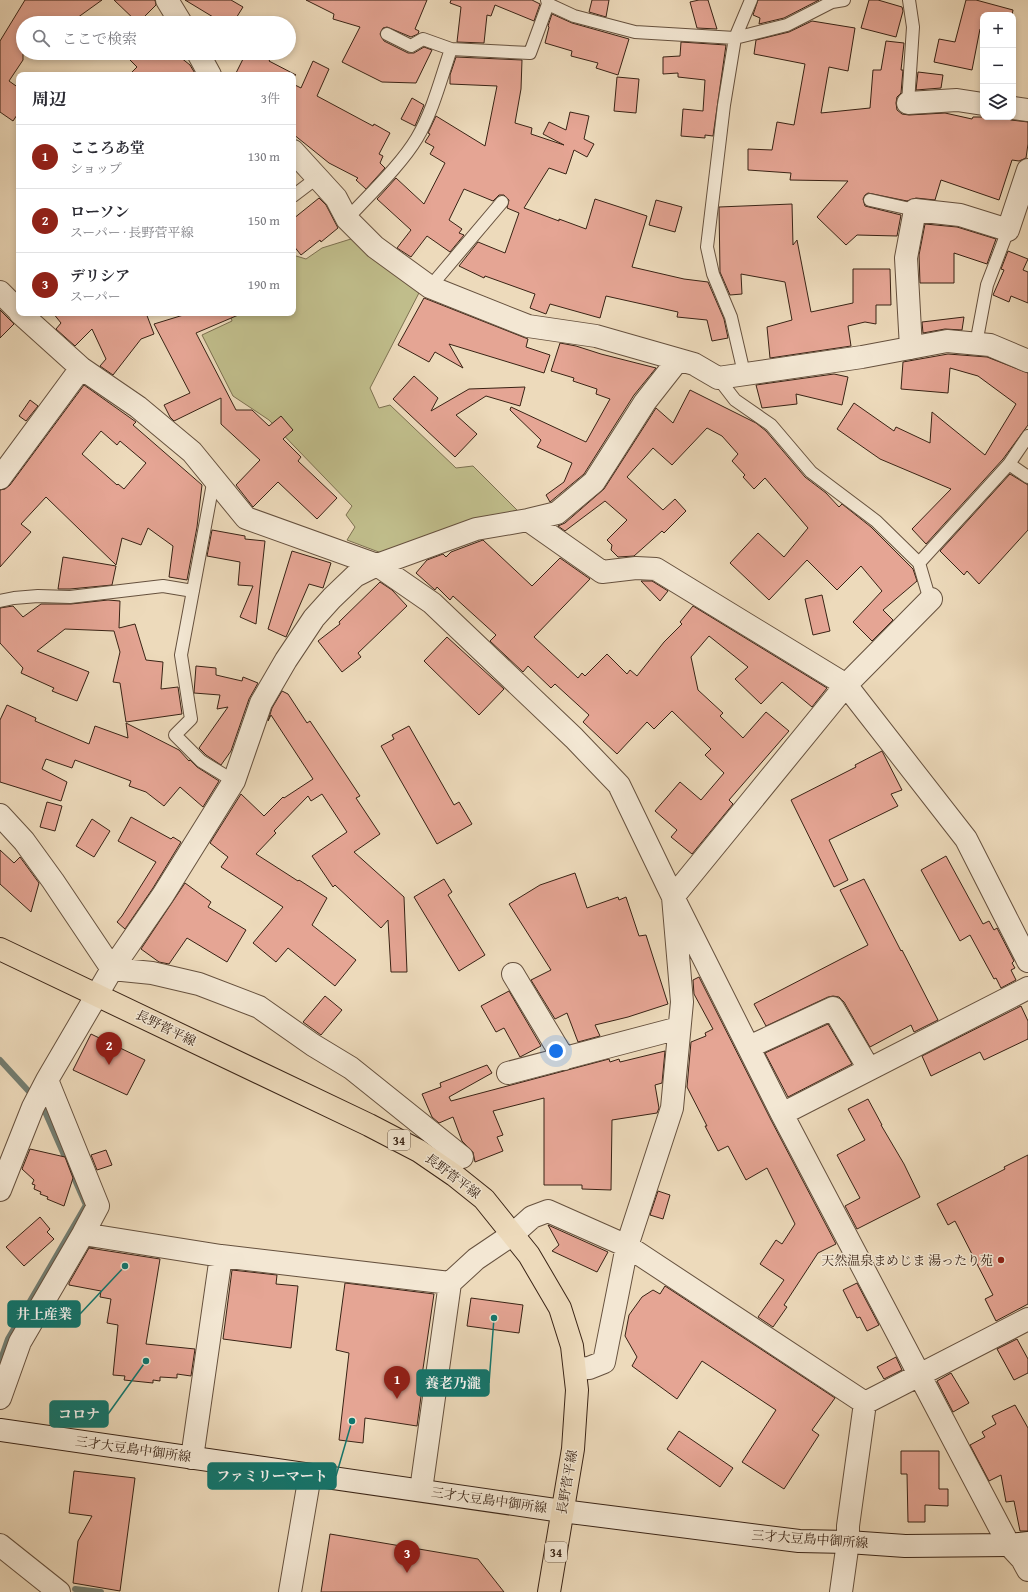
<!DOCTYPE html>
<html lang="ja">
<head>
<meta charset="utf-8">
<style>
  :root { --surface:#fff; --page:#f7f7f7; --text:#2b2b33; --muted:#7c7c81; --line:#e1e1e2; --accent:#8f2418 }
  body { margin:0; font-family:"Gentium Book Plus","Noto Serif JP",serif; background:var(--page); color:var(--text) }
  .controls { position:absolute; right:12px; top:12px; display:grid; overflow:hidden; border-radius:8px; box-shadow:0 2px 6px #0003 }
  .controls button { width:36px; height:36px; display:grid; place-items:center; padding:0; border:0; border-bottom:1px solid var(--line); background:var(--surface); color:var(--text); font:20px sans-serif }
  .you { position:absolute; left:556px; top:1051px; width:14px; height:14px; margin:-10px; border:3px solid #fff; border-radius:50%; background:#1a73e8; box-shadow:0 0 0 6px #1a73e833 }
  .badge { display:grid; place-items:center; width:26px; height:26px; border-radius:50%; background:var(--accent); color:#fff; font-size:13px; font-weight:700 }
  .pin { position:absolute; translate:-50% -33px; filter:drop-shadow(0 1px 2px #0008) }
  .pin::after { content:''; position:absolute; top:21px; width:14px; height:12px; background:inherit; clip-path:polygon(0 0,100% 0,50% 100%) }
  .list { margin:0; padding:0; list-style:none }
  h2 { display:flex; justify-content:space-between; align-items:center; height:52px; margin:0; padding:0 16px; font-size:17px }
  h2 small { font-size:13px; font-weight:400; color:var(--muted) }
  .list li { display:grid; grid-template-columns:26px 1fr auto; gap:12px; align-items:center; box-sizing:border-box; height:64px; padding:0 16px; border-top:1px solid var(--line) }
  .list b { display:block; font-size:15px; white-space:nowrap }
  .list p { margin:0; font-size:13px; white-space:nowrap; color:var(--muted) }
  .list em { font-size:13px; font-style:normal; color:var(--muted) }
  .icon { flex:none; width:22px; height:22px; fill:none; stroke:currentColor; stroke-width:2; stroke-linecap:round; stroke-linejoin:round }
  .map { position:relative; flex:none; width:1028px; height:1592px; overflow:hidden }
  .search { position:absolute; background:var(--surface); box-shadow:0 2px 6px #0003; left:16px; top:16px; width:280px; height:44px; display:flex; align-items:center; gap:10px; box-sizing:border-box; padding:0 14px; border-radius:22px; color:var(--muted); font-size:15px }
  .panel { position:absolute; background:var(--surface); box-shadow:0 2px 6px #0003; left:16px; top:72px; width:280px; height:244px; border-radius:8px }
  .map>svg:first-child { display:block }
  .green { fill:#c0bd8b; stroke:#7c7050 }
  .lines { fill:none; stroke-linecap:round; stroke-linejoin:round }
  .stream { stroke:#737e72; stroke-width:6 }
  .building { fill:#e5a594; stroke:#392315; fill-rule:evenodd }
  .service-casing { stroke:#66513e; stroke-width:14 }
  .minor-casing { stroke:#66513e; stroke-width:24 }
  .secondary-casing { stroke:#392315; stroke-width:24 }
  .primary-casing { stroke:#392315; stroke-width:24 }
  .service { stroke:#f3e7d3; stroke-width:12 }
  .minor { stroke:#f3e7d3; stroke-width:22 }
  .secondary { stroke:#f3e7d3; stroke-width:22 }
  .primary { stroke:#eddabb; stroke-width:22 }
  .poi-dot { fill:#8f2418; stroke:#f3e7d3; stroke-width:1.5 }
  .labels { text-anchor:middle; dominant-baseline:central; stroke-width:3; stroke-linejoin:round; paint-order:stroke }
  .shield { fill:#f3e7d3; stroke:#715e4e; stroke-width:1 }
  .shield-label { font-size:12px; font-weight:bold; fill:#392315 }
  .street-label { font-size:13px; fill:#392315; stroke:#f3e7d3 }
  .poi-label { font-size:13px; fill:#392315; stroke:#f3e7d3; text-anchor:end }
  .leader { fill:none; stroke:#0f766e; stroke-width:1.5 }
  .callout-dot { fill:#0f766e; stroke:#f3e7d3; stroke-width:1.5 }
  .callout { fill:#0f766e; stroke:#0f766e; stroke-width:1.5 }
  .callout-label { font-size:14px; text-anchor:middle; font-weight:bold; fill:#fff }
</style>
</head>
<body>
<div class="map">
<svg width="1028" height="1592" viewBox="0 0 1028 1592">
  <rect width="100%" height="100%" fill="#eddabb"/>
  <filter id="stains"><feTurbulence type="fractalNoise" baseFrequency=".005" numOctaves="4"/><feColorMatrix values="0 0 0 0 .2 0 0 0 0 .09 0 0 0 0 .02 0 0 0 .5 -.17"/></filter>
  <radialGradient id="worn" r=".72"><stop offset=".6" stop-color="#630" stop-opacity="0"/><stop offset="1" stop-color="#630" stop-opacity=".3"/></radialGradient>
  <path class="green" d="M354,238L381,265L421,289L370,388L379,408L390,405L456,468L473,466L517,510L384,554L347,540L355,527L346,515L352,506L269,420L233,396L202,335L232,321L230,313H293V255L306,259L322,248Z"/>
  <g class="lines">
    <path class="stream" d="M0,1060L34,1097
      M0,1362L8,1339L86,1205L43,1107L40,1103
      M75,1589L101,1592"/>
  </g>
  <path class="building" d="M25,0H102L70,23H23V60L9,81L19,88V112L13,121L0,112V41Z
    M114,0H155L156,5L138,23Z
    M185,0H231L243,7L233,23H223Z
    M306,0H427L415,29L419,31L418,34L411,37L387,27L383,28L380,34L384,41L408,53H414L424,47L432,50L416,83L382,82L342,62L360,27L333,19L334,14Z
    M451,0H532L540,4L534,21L495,5L491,16L487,15L484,43L457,42L461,7L450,3Z
    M592,0H609L606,17L589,12Z
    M699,0H708L717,29L697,28L690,2Z
    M758,0H819L784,18L759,24L760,18L753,15Z
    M869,0H878L902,7L903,11L896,37L861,28Z
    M966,0H976L1013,10L1012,15H983V30L980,29L972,70L934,62L939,39L955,42Z
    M552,14L572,23L629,39L618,75L596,68L598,63L571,56L572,51L545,43L549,27L548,26Z
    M812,21L855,28L848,71L829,67L821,113L870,108L873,70H881L886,41L904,43L901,70H903L901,93L897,97L896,103L897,110L902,114L909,115L945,113L972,119L973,117H1005L1011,120L1028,122V144L1026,158L1019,161L1012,160L999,200L941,180L935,200L916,198L907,201L868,193L865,195L863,199L865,206L901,215L897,236L857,235L846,245L817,217L848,181L790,180L791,173L748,170V149L772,150L777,122L794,125L805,64L754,54L756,40L789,32Z
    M681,42L726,45L713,136L705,135V138L681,136L683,109L703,111L705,80L678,77V73L663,74V57L680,56Z
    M123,53H175L190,65L196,75H129L137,67Z
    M246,53H274L269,61L296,75H235Z
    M456,57L522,60L521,89L515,123L532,128L531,134L564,145L543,134L549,122L566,130L570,112L589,116L584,139L594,144L587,157L574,150L566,174L549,168L524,208L559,221V219L586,229L595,199L647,216L632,267L684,279L708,282L724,319L728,338L712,341L707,320L677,317L678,312L606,296L600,318L550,304L546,314L530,308L535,294L485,276L484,278L459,266L478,242L505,253L519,213L507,208L509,200L504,195H499L493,201L464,189L449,220L462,229L459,233L464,235L450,252L427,236L411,257L397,248L411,230L377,199L396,178L424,204L445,163L430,154L434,147L425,142L430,134L428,133L436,116L485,146L497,86L450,84V75Z
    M313,61L329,69L317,96L373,126L374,124L390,133L379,154L383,156L380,163L385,168L366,189L356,180L358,178L329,163L293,134V84L301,88Z
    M918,72L943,75L941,88L916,90Z
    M617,77L639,79L636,113L614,111Z
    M412,98L424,105L415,126L401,119Z
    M319,198L326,205L338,228L321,242L320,240L301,255L293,245V219Z
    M656,200L682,207L675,232L649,225Z
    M792,204L793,245L797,240L811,312L853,303V269H890L891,305H876V324L865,322L848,326L851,346L770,358L767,327L792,320L785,282L741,274L742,294L730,295L720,272L719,207Z
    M925,224L957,227L996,239L987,264L954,253V283H920L919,255Z
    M1008,251L1028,259L1023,270L1028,272V303L1011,296L1009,302L993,295L1004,270L1001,269Z
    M424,298L528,339L526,347L550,355L544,373L449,344L463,368L435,352L429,362L398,345Z
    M0,310L14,324L0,338Z
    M53,313H146L154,334L141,339L113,375L100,366L106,359L92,329L75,346L56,329L61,323Z
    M190,313H243L196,333L236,410H252L269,426L281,416L293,430L283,439L301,457L298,461L337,498L317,519L278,482L253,507L236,485L260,460L221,424V398L174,421L170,417L164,405L190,393L154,324Z
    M964,317L962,330L945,329L923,333L922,322Z
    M560,343L576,346L601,354L656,368L634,395L584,474L550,502L546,495L564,482L572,463L537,447L541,440L510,410L511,407L586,442L610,399L596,394L597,389L573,381L574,378L551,371Z
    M948,354L987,357L1028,373V425L1003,459L926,544L912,529L951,489L880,459L837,429L854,403L894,431L896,427L930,443L932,412L985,455L1016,404L978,376L950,368L948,393L901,389L903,362Z
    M834,374L848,377L842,405L796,394L797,404L762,408L756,385Z
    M414,376L438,398L431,411L469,389L525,387L520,406L486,396L456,415L477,434L455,457L393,399Z
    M84,385L136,422L133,425L202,485L197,527L187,580L169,577L173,546L148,528L141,545L122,538L116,565L46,497L21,524L31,532L0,567V490L5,489L10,485ZM101,431L117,445L120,441L146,463L124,489L118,484L117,485L82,454Z
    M690,390L756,423L766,431L805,477L826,493L839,507L842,504L871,527L913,569L917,581L883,610L893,620L872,641L853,622L882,591L861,566L837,590L807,560L769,600L730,563L758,533L784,557L808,528L765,478L754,489L743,477L745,475L732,461L738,454L722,436L707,428L672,465L653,448L627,477L663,510L675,499L686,511L664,533L662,531L634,556L618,557L611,550L612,545L607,540L627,520L605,501L565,531L558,526L565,523L604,489L656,408L673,423Z
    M30,400L38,406L26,421L19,416Z
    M1010,474L1028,485V530L979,584L967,571L964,575L940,551Z
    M212,530L245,536V539L265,541L256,624L240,617L253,586L238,585L240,562L207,556Z
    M483,540L532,586L560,558L590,579L534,637L578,678L582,673L585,676L607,654L627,674L630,670L637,676L664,642L682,624L680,622L693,606L827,688L812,707L782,682L761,704L735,679L748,667L709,636L691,657L698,690L723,713L720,716L743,738L766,712L789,731L729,800L733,804L692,854L671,837L677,830L655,811L680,782L701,800L724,773L705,755L711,749L672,711L654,729L647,722L617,754L583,722L589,715L555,684L551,688L528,666L523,672L490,641L496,635L453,596L450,600L437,587L435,590L416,573L427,560L443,554L446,557L451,552Z
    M292,551L331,563L323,588L309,584L286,637L268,629Z
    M63,557L116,566L112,585L70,589H58Z
    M641,581H652L668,591L660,601Z
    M380,582L392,590L407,606L358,653L361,657L342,672L318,641L340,624L339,622Z
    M822,595L830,631L813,635L805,599Z
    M108,600L120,601L119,628L135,624L146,660L163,662L161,689L178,687L182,714L126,722L120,683L113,682L120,652L114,631L65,629L37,651L89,672L77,701L52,691L54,688L21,673L23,668L0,643V608L13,606L23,617L41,604H71Z
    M447,637L504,689L479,715L424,661Z
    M196,666L216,668V675L242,681L243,677L258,683L249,699L231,751L221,765L206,755L199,748L228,707L217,709L220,695L194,693Z
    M282,691L288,694L307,723L310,721L360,796L356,798L380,834L354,852L404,897L407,972H391L388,920L381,928L335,885L333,887L312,856L347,832L322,794L311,801L308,796L274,831L276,833L256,854L298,881L299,880L327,898L312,925L356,960L335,986L288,948L276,962L253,943L283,907L221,867L228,857L210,843L241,794L264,816L283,797L284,798L313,779L271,715L268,721L272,708Z
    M7,705L36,718L35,721L89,744L95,726L128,738L126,723L179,750L189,761L190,760L197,767L219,781L203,807L180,787L164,806L146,792L129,786L131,781L75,760L72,768L46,759L42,769L67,782L61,801L0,782V720Z
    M409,726L454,805L459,802L472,824L437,844L381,746L394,739L392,735Z
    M882,751L902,790L891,794L898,806L829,840L848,880L834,887L791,800L856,767L855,765Z
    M47,802L62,806L55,831L40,827Z
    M131,817L171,839L173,837L181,842L153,888L125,929L117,922L122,916L156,862L118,841Z
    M92,819L110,831L94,857L76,846Z
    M0,850L14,863L20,857L39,883L31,912L0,884Z
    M946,856L983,924L989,921L994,930L997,928L1014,961L1012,963L1015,968L1011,970L1016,980L1001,988L996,978L994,979L970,935L960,941L921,870Z
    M575,873L587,908L618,897L619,900L626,897L639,936L646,935L668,1004L628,1017L595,1025L600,1036L578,1042L567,1013L555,1019L531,980L551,970L509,904L540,885Z
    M444,879L452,892L448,895L485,955L459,971L414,897Z
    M864,879L901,951L902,950L938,1020L914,1032L911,1025L870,1047L844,1002L839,997L833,996L828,997L766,1026L754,1004L868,945L840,890Z
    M185,883L211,902L208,907L246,930L227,962L187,938L169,964L159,962L141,949Z
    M699,977L771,1120L836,1244L818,1253L784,1305L787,1307L773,1327L758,1317L784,1280L760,1264L776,1240L782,1244L795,1224L767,1168L746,1180L728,1146L718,1151L705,1126H707L687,1087L691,1042L706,1036L705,1033L713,1029L694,994L693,980Z
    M509,991L541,1046L520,1057L504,1028L496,1032L481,1006Z
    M325,996L342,1010L321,1035L303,1022Z
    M1021,1006L1028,1021V1039L984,1060L980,1052L931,1076L922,1056Z
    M828,1024L852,1064L788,1097L765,1053Z
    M91,1034L145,1060L127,1095L73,1070Z
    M665,1051L662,1083L655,1085L659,1108L657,1113L612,1120L611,1190L582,1189V1185H544V1098L493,1111L503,1135L497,1137L503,1151L475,1162L473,1152L462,1141L453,1117L439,1123L432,1117L422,1094L441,1087L440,1083L487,1065L492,1073L449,1097L451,1101L609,1059L610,1062L619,1059L620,1062Z
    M868,1099L882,1125H881L904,1164L920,1197L857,1229L845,1206L860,1198L837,1155L865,1140L848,1109Z
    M30,1149L65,1157L73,1178L64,1206L47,1199L48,1197L40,1194L41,1192L34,1189L35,1185L32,1184L34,1180L22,1169Z
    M106,1150L112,1165L97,1170L91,1155Z
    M1028,1155V1304L996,1321L985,1299L993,1295L955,1221L948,1225L937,1204L1005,1169L1004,1167Z
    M658,1191L670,1195L663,1219L650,1215Z
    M40,1217L50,1229L47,1232L54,1239L24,1266L6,1247Z
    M548,1225L608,1252L597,1272L552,1251L559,1245Z
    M89,1248L160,1259L146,1344L195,1349L191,1376L177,1374V1378L160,1377V1381L153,1380V1383L124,1380L125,1376L113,1375L118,1325L107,1323L111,1299L100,1297L101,1291L69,1285V1283Z
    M232,1270L277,1275L276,1284L298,1286L291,1348L223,1339Z
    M345,1283L434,1294L420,1389H422L417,1426L365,1418L363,1443L339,1440L349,1353L336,1350Z
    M857,1283L879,1325L867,1331L860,1317L857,1318L843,1290Z
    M665,1286L835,1398L812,1430L819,1435L784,1489L742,1462L776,1410L702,1361L677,1399L632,1366L637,1357L625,1336L629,1315L642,1297L653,1290L660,1294Z
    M471,1298L523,1305L519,1333L467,1326Z
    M1017,1339L1028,1359V1373L1014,1380L997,1349Z
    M896,1357L902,1370L884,1379L877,1367Z
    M951,1373L969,1403L953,1412L937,1381Z
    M1015,1405L1028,1428V1531H1020L1014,1501L1006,1502L1001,1475L989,1481L970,1445L985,1437L982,1432L996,1424L992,1416Z
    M679,1431L733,1468L720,1487L667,1449Z
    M901,1451H939V1489H948V1506L925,1505V1522H908L907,1474H901Z
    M74,1471L135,1478L120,1591L73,1583L78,1541L92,1516L69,1513Z
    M330,1534L478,1559L504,1592H321Z"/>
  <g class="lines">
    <g class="service-casing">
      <path id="service" d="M547,0L548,4L574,16L635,32L735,38L787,25L832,2L844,0
        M387,34L411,46L423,39L451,49L530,53L548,4
        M908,103L913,27L909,0
        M293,196L318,177
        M870,200L915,210
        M347,219C369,195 401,165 417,138C433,111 441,78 451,49
        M430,287L502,202
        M976,344L987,285L1008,230
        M744,373L731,317L713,274L707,247L724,105L735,38L751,0
        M718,378L735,400L771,425L811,472L876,521L919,563L929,597
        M1009,464L1028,477
        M214,478L181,655L191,719L175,735L201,761L234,781
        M919,563L1009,464L1028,436
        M0,601L14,598L38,596L70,597L163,586L193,591"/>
    </g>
    <g class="minor-casing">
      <path id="minor" d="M167,0L181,23
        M198,53L210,75
        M908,103L957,100L983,104
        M1013,108L1028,110
        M293,151L336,198L347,219L375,247L430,287L528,326L596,336L694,364L718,378L862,357L947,341L990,345L1028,361
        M0,292L19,311
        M20,313L81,368L138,407L192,452L246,518L377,565L432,603L574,738L619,785L673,897L782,1114L1009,1545L1022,1559L1028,1570
        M911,348L906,258L915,210L960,215L1008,230L1028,170
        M0,478L81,368
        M528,520L602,572L636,568L656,569L846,685L966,839L1028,961
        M0,815L24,841L53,881L112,969L152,973L199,984L259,1007L313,1045L351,1068L462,1157
        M513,974L564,1059
        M749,1047L833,1008L869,1069
        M508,1073L679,1028
        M782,1114L1028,988
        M0,1190L33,1107L47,1080L112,969L163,895L234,781L261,703L286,660L314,618L332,598L355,576L377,565L476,529L528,520L557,513L594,482L645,402L678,360
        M83,1234L221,1256L450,1283
        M575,1369L589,1368L604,1362L627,1246L672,1108L682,1002L673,897L846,685L931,599
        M0,1398L20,1342L83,1234L98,1206L47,1080
        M865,1403L1028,1319
        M192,1458L221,1256
        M421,1490L450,1283L476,1259L513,1234L532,1217L548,1211L627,1246L865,1403L848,1526V1542L841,1592
        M0,1545L59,1592
        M290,1592L310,1475"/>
    </g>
    <g class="secondary-casing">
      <path id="secondary" d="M0,1430L562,1511L799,1541L848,1542L905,1546L1009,1545L1028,1543"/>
    </g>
    <g class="primary-casing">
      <path id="primary" d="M0,949L369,1125L419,1151L454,1175L484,1199L529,1255L560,1308L572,1346L577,1390L573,1449L549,1592"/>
    </g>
    <use href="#service" class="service"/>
    <use href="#minor" class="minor"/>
    <use href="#secondary" class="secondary"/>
    <use href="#primary" class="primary"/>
  </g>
  <circle class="poi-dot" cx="1001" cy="1260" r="4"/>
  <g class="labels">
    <g class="shield">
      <rect x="388" y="1130" width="22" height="20" rx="3"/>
      <rect x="545" y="1542" width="22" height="20" rx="3"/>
    </g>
    <g class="shield-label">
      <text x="399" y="1140">34</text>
      <text x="556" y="1552">34</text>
    </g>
    <g class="street-label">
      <text transform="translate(166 1028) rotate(26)">長野菅平線</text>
      <text transform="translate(453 1176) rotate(37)">長野菅平線</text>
      <text transform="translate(133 1449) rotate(8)">三才大豆島中御所線</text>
      <text transform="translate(567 1482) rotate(-80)">長野菅平線</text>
      <text transform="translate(489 1500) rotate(8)">三才大豆島中御所線</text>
      <text transform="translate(810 1539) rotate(4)">三才大豆島中御所線</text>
    </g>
    <g class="poi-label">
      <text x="993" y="1260">天然温泉まめじま 湯ったり苑</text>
    </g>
  </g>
  <path class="leader" d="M125 1266L80 1314M494 1318L489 1383M146 1361L108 1414M352 1421L336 1476"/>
  <g class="callout-dot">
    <circle cx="125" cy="1266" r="4"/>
    <circle cx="494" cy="1318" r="4"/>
    <circle cx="146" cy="1361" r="4"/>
    <circle cx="352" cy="1421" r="4"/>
  </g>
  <g class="callout">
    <rect x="8" y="1301" width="72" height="26" rx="4"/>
    <rect x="417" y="1370" width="72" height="26" rx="4"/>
    <rect x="50" y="1401" width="58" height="26" rx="4"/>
    <rect x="208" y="1463" width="128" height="26" rx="4"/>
  </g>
  <g class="callout-label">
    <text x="44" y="1319">井上産業</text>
    <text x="453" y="1388">養老乃瀧</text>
    <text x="79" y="1419">コロナ</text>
    <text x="272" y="1481">ファミリーマート</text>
  </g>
  <rect width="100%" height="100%" filter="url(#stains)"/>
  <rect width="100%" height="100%" fill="url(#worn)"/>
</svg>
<div class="controls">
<button>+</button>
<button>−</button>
<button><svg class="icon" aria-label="layers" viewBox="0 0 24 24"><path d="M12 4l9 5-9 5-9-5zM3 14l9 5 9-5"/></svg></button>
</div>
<div class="you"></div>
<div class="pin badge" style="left:397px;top:1399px">1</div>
<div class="pin badge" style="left:109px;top:1065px">2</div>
<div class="pin badge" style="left:407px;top:1573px">3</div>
<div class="search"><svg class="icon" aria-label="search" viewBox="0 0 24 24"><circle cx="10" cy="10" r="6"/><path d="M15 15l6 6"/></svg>ここで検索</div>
<section class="panel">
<h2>周辺<small>3件</small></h2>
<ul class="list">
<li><span class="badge">1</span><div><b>こころあ堂</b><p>ショップ</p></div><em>130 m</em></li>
<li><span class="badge">2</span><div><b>ローソン</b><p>スーパー · 長野菅平線</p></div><em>150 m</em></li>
<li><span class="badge">3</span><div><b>デリシア</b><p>スーパー</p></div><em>190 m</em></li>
</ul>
</section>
</div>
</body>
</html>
